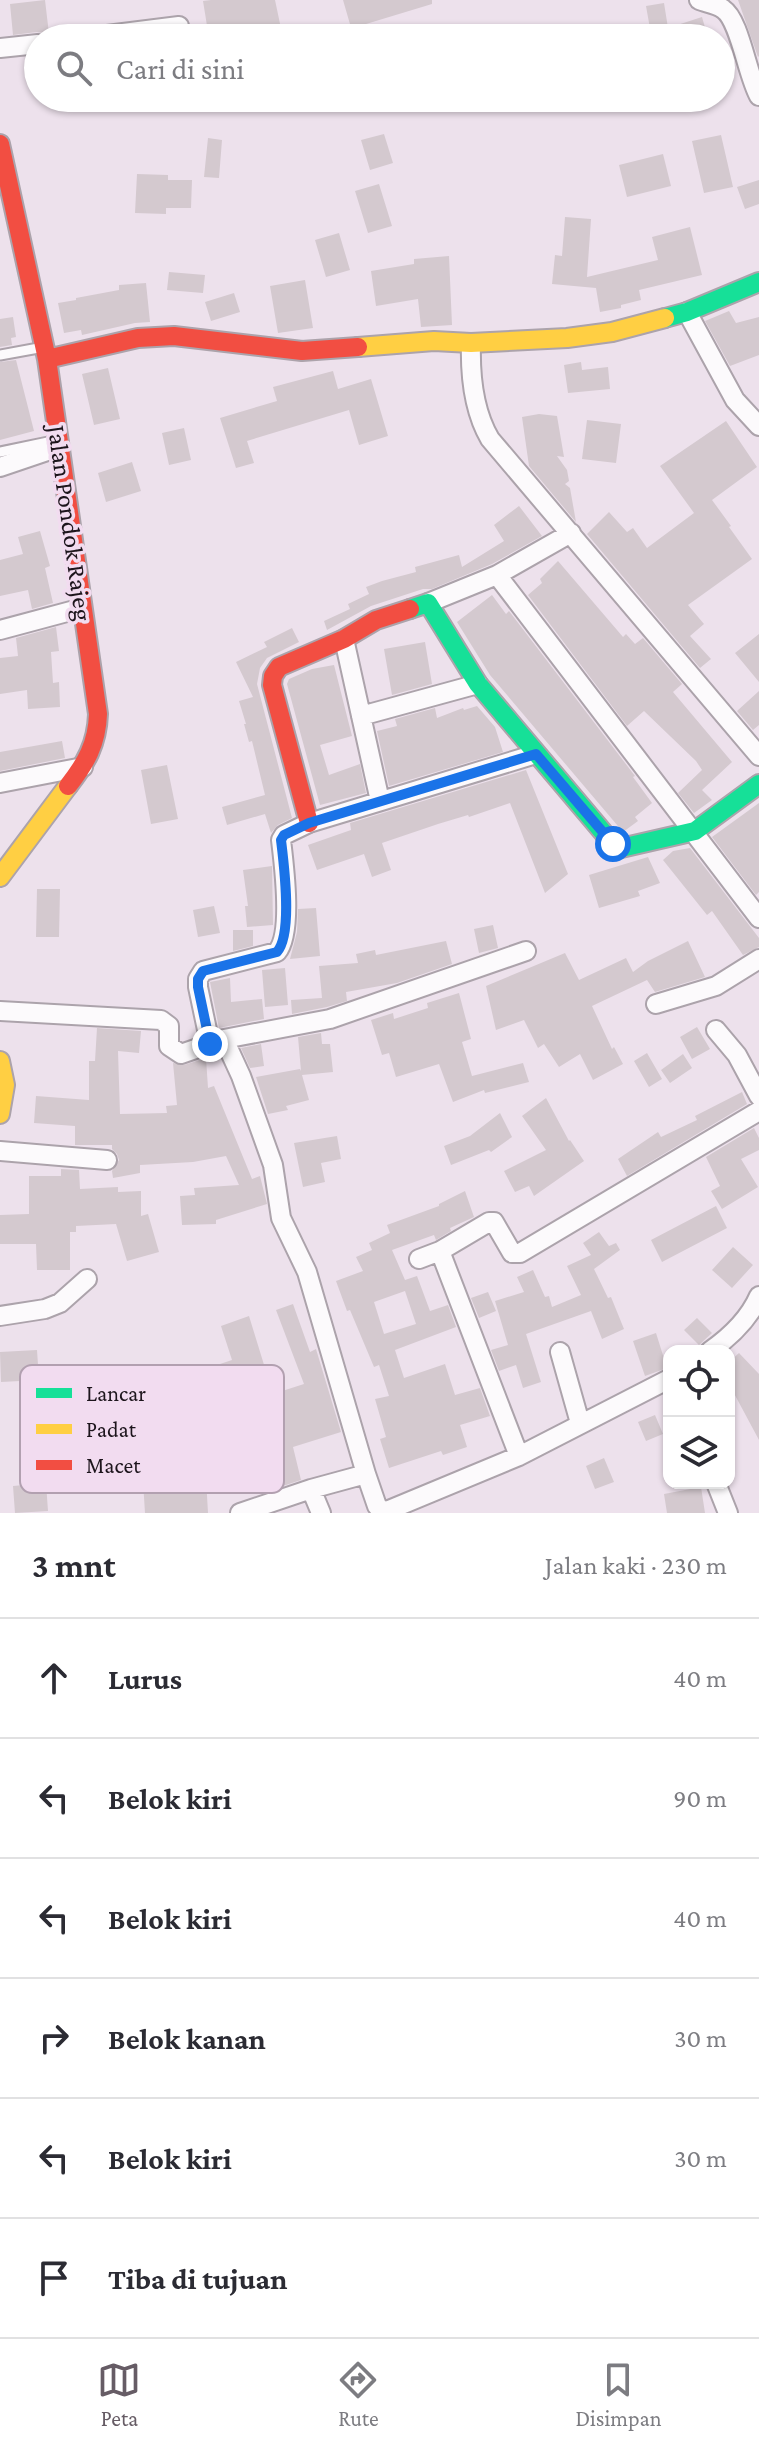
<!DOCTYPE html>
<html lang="id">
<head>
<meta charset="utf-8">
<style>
  :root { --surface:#fff; --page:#f2f2f3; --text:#2b2b33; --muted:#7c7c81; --line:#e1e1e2; --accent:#665c65 }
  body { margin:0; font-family:"Crimson Pro",serif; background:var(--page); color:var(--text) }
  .controls { position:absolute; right:24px; bottom:24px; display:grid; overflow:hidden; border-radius:16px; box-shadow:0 2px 6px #0004 }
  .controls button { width:72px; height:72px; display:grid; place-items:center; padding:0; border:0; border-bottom:2px solid var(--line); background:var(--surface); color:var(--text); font:40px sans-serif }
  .stop { position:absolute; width:24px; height:24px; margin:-18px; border:6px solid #1a73e8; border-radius:50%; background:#fff }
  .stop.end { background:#1a73e8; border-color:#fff; box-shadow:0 2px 8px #0008 }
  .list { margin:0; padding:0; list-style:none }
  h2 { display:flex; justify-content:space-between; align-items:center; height:104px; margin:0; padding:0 32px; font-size:34px }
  h2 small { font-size:26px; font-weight:400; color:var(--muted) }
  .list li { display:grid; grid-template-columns:52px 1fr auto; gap:24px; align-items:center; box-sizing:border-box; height:120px; padding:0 32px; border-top:2px solid var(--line) }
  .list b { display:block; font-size:30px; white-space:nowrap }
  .list em { font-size:26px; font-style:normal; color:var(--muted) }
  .icon { flex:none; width:44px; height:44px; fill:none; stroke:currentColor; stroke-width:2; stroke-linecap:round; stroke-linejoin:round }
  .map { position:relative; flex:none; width:759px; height:1513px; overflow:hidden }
  .search { position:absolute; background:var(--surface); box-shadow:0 2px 6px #0004; left:24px; right:24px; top:24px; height:88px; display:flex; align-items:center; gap:20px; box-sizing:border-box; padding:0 28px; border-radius:44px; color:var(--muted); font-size:30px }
  .sheet { height:824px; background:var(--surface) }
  nav { display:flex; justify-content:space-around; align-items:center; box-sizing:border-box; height:112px; border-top:2px solid var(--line); background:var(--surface); font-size:22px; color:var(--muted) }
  nav a { display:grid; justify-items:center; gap:4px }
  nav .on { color:var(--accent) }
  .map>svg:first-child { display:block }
  .building { fill:#d4c9cf; fill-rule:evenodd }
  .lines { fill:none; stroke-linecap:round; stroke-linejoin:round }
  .lane-casing { stroke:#aca3ab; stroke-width:13 }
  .street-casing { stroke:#aca3ab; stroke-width:22 }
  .fast-casing { stroke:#aca3ab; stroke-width:22 }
  .slow-casing { stroke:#aca3ab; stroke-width:22 }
  .jam-casing { stroke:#aca3ab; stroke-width:22 }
  .lane { stroke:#fcfafc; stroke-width:9 }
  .street { stroke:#fcfafc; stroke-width:18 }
  .fast { stroke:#16e098; stroke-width:18 }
  .slow { stroke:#ffcf43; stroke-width:18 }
  .jam { stroke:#f24e42; stroke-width:18 }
  .route { stroke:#1a73e8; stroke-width:10 }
  .labels { text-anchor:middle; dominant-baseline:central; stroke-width:7; stroke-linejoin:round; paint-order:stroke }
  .street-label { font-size:26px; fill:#1d151c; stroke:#f2dcf0 }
  .key { fill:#f2dcf0; stroke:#b2a0b0; stroke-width:2 }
  .key-label { font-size:22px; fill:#1d151c }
</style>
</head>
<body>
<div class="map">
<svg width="759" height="1513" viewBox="0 0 759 1513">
  <rect width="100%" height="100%" fill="#ede1ec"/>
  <path class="building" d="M45,0L49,34L37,32L13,35L10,4Z
    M211,0H275L283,38H209L203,1Z
    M343,0H432V4L366,24L368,33L354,38Z
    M738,0H759V56L758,57Z
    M664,3L668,28L702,17L708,38H648V35L651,34L646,6Z
    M384,134L393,163L370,170L361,140Z
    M721,135L733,187L704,193L692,141Z
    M208,138L222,140L219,178L204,177Z
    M663,154L671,186L627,197L619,165Z
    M137,174L168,175V180H192L191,208H166V214L135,213Z
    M759,180V204L745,209L737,187Z
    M379,184L392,226L368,233L355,191Z
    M565,217L591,219L587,277L658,260L652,237L690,227L702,275L639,290L641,300L621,305V308L600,312L596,288L552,284L555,255L562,256Z
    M339,233L350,270L326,277L315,240Z
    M449,256L452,325L421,327L418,299L376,306L371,271L414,264V259Z
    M169,272L205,275L203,293L167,290Z
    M305,280L313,328L278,333L270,286Z
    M146,283L150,322L135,323L82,335L81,330L64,333L58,303L76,300V298L119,290V285Z
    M234,293L240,312L211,321L205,302Z
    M729,311L736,323L759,317V355L730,366L705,321Z
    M13,317L16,337L11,338L12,345L0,347V319Z
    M16,360L34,431L0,440V362Z
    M581,362L582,370L608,367L610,389L568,393L564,365Z
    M108,368L120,419L94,425L82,374Z
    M333,371L338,389L371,379L388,436L359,445L349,410L247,441L254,463L236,468L220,418L277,401L273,387Z
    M539,414L557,416L564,457L557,456L567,470L569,481L565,484L570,488L576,522L529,466L522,417Z
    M587,420L621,424L616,463L582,459Z
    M726,421L757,467L712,500L731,526L729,527L752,559L688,605L704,624L690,636L711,659L700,668L587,534L609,512L627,532L633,528L647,548L694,513L660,466Z
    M184,428L191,460L169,465L162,433Z
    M132,462L141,491L106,502L98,473Z
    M519,506L542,536L492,564L432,589H423L371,606L327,630L324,621L350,609L348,604L369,594L366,587L382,581L416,572L415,567L459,555L462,567L504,541L494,525Z
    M40,531L50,566L45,568L53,603L32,609L28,590L0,596V560L23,554L18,537Z
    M558,561L623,637L626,634L635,644L643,638L682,684L673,692L732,762L702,790L712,800L694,813L678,793L702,770L696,761L644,711L627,726L528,595L542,583L540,579Z
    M492,595L506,614L509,611L635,776L633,777L652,803L635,817L638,821L623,832L490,675L457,622Z
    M56,627L59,651L51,652L53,683L59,682L60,707L28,709L27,690L0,694V658L18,656L16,638Z
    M292,628L299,642L267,658L260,668L257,684L292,818L278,825L271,833L265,814L227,825L222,807L265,795L252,741L249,742L244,724H246L239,701L253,697L236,662L267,647L264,642Z
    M759,634V682L735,653Z
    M425,642L432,684L392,695L384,649Z
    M334,665L352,736L320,745L329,775L360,764L366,793L320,805L287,684L289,679L312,669Z
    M759,691V725L753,730L737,711Z
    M477,706L495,727L503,752L389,786L377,731L397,726L395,719L435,708L437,718L463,708L464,710Z
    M62,741L65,758L0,771V752Z
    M167,765L178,819L151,824L141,770Z
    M526,770L568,874L545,893L510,803L469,817L468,815L438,824L382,843L391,870L372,877L364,854L317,870L308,845L351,830L350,823Z
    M759,803V892L756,895L712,837Z
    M690,848L759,938V947L743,955L712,911L707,915L663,860L673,851Z
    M648,857L660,883L638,891L640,896L599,908L589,875Z
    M272,866L273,925L247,927L245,906H248L243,870Z
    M37,889H60L59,937H36Z
    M214,906L220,933L198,937L193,910Z
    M316,908L320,956L290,959L297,932L298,909Z
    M493,925L498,948L479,953L474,929Z
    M233,930H253V946L233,951Z
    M446,941L452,964L397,983L346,992L347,1001L327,1007L292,1014L291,1000L322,998L319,966L358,963L356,954L375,950L376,955Z
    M688,941L705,977L655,992L647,980L592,1006L612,1049L614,1047L623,1064L593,1080L580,1054L559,1067L544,1044L538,1048L524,1020L496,1030L486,986L565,953L579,980L626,958L633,972L648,961Z
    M285,968L288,1005L265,1007L262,970Z
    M230,978L231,1002L262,999L264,1019L219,1028L210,982Z
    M459,993L471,1039L462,1042L472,1076L523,1063L529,1082L485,1093L484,1090L453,1102L439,1064L396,1077L389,1053L382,1055L371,1020L393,1013L394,1019L428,1008L427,1003Z
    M697,1027L710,1049L692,1059L680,1037Z
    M97,1028L141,1031L139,1053L118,1051L120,1114L167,1113L166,1106L177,1105L173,1063L184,1065L206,1058L208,1088L214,1086L252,1179L260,1176L267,1204L216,1220V1224L182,1225L180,1196L195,1195L194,1188L239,1185L226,1156L193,1162L140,1165V1173L113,1178L112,1171L119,1160L117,1154L112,1149V1145H75V1126L34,1123L36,1096L89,1100V1061H95Z
    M321,1033L322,1044H330L333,1072L302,1075L309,1100L286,1106L288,1110L268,1114L256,1077L300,1069L301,1071L298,1037Z
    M261,1044L264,1066L250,1068L241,1048Z
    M647,1053L662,1079L649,1087L634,1061Z
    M683,1054L692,1068L670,1083L661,1070Z
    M742,1092L747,1104L627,1176L618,1159L658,1132L661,1137L697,1120L695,1116Z
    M546,1098L569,1141L570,1140L584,1161L534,1196L529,1186L515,1192L504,1171L546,1150L522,1116Z
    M500,1113L512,1137L491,1152L489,1150L451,1165L444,1146L470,1136Z
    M754,1128L759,1138V1150L741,1159L758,1187L722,1209L711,1191L720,1186L706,1157Z
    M337,1136L341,1159L321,1163L325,1182L303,1187L294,1143Z
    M61,1169L79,1170L80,1189L118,1187V1192L141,1191V1216L148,1214L159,1252L127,1261L116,1224L76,1226V1232H70V1270H37L36,1244H0V1215L29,1214V1176H61Z
    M465,1191L474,1217L450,1228L451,1231L436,1240L434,1235L392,1250L405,1280L417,1276L430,1311L448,1305L456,1327L395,1350L404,1378L445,1364L455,1395L480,1388L490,1416L460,1425L467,1447L443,1455L441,1451L389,1468L380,1439L386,1437L375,1399L389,1396L379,1365L374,1367L350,1310L347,1311L336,1281L363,1271L356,1257L372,1250L369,1243L390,1233L387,1225L439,1206V1204ZM405,1291L416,1324L384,1334L374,1302Z
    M716,1206L727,1228L662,1262L651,1240Z
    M599,1232L609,1246L616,1243L620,1250L594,1269L608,1298L611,1297L624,1329L602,1339L591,1311L526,1334L541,1382L523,1388L516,1365L499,1371L491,1350L508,1345L495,1301L524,1292L517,1277L533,1270L545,1297L549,1296L552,1307L581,1295L567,1266L591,1255L583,1243Z
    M733,1247L753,1265L732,1288L712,1270Z
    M488,1292L496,1311L479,1318L471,1298Z
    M293,1304L310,1352L316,1349L341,1432L293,1447L301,1480L277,1488L275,1480L233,1489L215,1413L234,1408L220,1364L232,1360L221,1326L249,1316L273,1394L304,1384L276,1310Z
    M697,1318L712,1333L699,1345L684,1330Z
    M656,1333L667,1368L645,1376L633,1341Z
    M37,1350L39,1380L1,1382L0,1352Z
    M739,1353L759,1374V1440L729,1384V1362Z
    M655,1415L663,1434L646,1441L638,1422Z
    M203,1426L208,1513H145L142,1465L183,1462L176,1432Z
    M604,1458L614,1482L595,1489L586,1466Z
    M46,1483L48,1511L15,1513L13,1486Z
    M701,1487L705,1513H667L664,1494Z"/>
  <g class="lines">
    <g class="lane-casing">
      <path id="lane" d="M0,355L44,347
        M0,452L48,442"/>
    </g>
    <g class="street-casing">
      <path id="street" d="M699,0C706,3 717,4 723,9C740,20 747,75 759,96
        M83,38L179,26
        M0,48L38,44
        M687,312L735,400L759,426
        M471,343C470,376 473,410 490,439L759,756
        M0,467L59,447
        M497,575L759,918
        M428,603L497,575L571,533
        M0,630L82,608
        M344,639L380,801
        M361,716L478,684
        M0,783L83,767
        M656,1004L716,986L759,959
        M0,1011L161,1020L169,1026V1046L181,1054L224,1039L330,1019L526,951
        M716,1030L737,1055L759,1096
        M224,1039L241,1076L273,1165L281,1218L307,1272L366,1474
        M210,1044L198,987V979L203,971L277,952C293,933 284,865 281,840L284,835L309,823L536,754
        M0,1151L107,1160
        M440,1251L519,1456
        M419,1259L440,1251L489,1222H494L512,1253H520L759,1111
        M0,1316L45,1309L60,1303L87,1279
        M710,1351C730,1337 749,1319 759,1296
        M560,1352L580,1423
        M716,1483L728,1513
        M311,1489L321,1513
        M240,1513L311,1489L366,1474L377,1506L381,1511L389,1510L519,1456L669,1379"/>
    </g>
    <g class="fast-casing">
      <path id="fast" d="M665,318L687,312L759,282
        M410,609L428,603L478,684L613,844L621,848L695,831L759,784"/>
    </g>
    <g class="slow-casing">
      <path id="slow" d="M358,347L434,341L471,343L567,338L612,332L665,318
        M0,877L68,786
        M0,1061L5,1085L0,1114"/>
    </g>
    <g class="jam-casing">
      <path id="jam" d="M0,144L47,359L98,714C97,744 86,763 68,786
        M47,359L138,338L174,336L302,351L358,347
        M309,823L272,685L273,676L279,667L344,639L376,620L410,609"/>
    </g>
    <use href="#lane" class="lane"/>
    <use href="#street" class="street"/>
    <use href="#fast" class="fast"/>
    <use href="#slow" class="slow"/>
    <use href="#jam" class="jam"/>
  </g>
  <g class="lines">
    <path class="route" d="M210,1044L198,987V979L203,971L277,952C293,934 284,865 281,840L284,835L309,823L536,754L613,844"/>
  </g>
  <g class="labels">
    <g class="street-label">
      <text transform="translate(70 523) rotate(82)">Jalan Pondok Rajeg</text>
    </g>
  </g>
  <rect x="20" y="1365" width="264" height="128" rx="12" class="key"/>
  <rect x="36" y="1388" width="36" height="10" fill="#16e098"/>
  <rect x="36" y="1424" width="36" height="10" fill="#ffcf43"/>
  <rect x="36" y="1460" width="36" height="10" fill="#f24e42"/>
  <g class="key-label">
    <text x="86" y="1401">Lancar</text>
    <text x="86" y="1437">Padat</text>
    <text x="86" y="1473">Macet</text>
  </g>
</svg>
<div class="controls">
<button><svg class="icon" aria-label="locate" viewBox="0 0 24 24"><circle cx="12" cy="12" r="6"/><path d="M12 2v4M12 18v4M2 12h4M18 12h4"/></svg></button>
<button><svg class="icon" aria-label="layers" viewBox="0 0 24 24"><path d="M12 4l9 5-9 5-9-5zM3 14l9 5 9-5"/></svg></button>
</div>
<div class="stop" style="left:613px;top:844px"></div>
<div class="stop end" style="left:210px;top:1044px"></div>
<div class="search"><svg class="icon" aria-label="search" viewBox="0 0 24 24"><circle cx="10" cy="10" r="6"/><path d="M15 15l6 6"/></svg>Cari di sini</div>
</div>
<section class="sheet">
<h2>3 mnt<small>Jalan kaki · 230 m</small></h2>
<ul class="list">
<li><svg class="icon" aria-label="ahead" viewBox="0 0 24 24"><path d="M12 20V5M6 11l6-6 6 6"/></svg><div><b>Lurus</b></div><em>40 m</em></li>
<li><svg class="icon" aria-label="left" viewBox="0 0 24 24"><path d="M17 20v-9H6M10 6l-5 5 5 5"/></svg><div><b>Belok kiri</b></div><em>90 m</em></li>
<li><svg class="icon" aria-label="left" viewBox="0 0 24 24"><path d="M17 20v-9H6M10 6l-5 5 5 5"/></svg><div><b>Belok kiri</b></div><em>40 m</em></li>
<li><svg class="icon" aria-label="right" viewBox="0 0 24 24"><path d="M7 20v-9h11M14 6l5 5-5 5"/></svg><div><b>Belok kanan</b></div><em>30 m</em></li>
<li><svg class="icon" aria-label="left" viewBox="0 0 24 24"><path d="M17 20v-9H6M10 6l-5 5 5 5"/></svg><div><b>Belok kiri</b></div><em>30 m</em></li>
<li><svg class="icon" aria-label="arrive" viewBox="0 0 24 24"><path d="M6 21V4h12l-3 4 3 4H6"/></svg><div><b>Tiba di tujuan</b></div></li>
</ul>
</section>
<nav>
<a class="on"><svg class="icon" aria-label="map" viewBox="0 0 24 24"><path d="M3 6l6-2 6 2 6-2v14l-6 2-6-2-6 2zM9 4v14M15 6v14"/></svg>Peta</a>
<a><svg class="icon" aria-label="directions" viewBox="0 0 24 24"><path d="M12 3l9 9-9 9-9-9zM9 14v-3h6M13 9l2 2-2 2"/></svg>Rute</a>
<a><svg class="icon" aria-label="saved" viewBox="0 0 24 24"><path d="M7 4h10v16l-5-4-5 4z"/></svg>Disimpan</a>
</nav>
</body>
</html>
